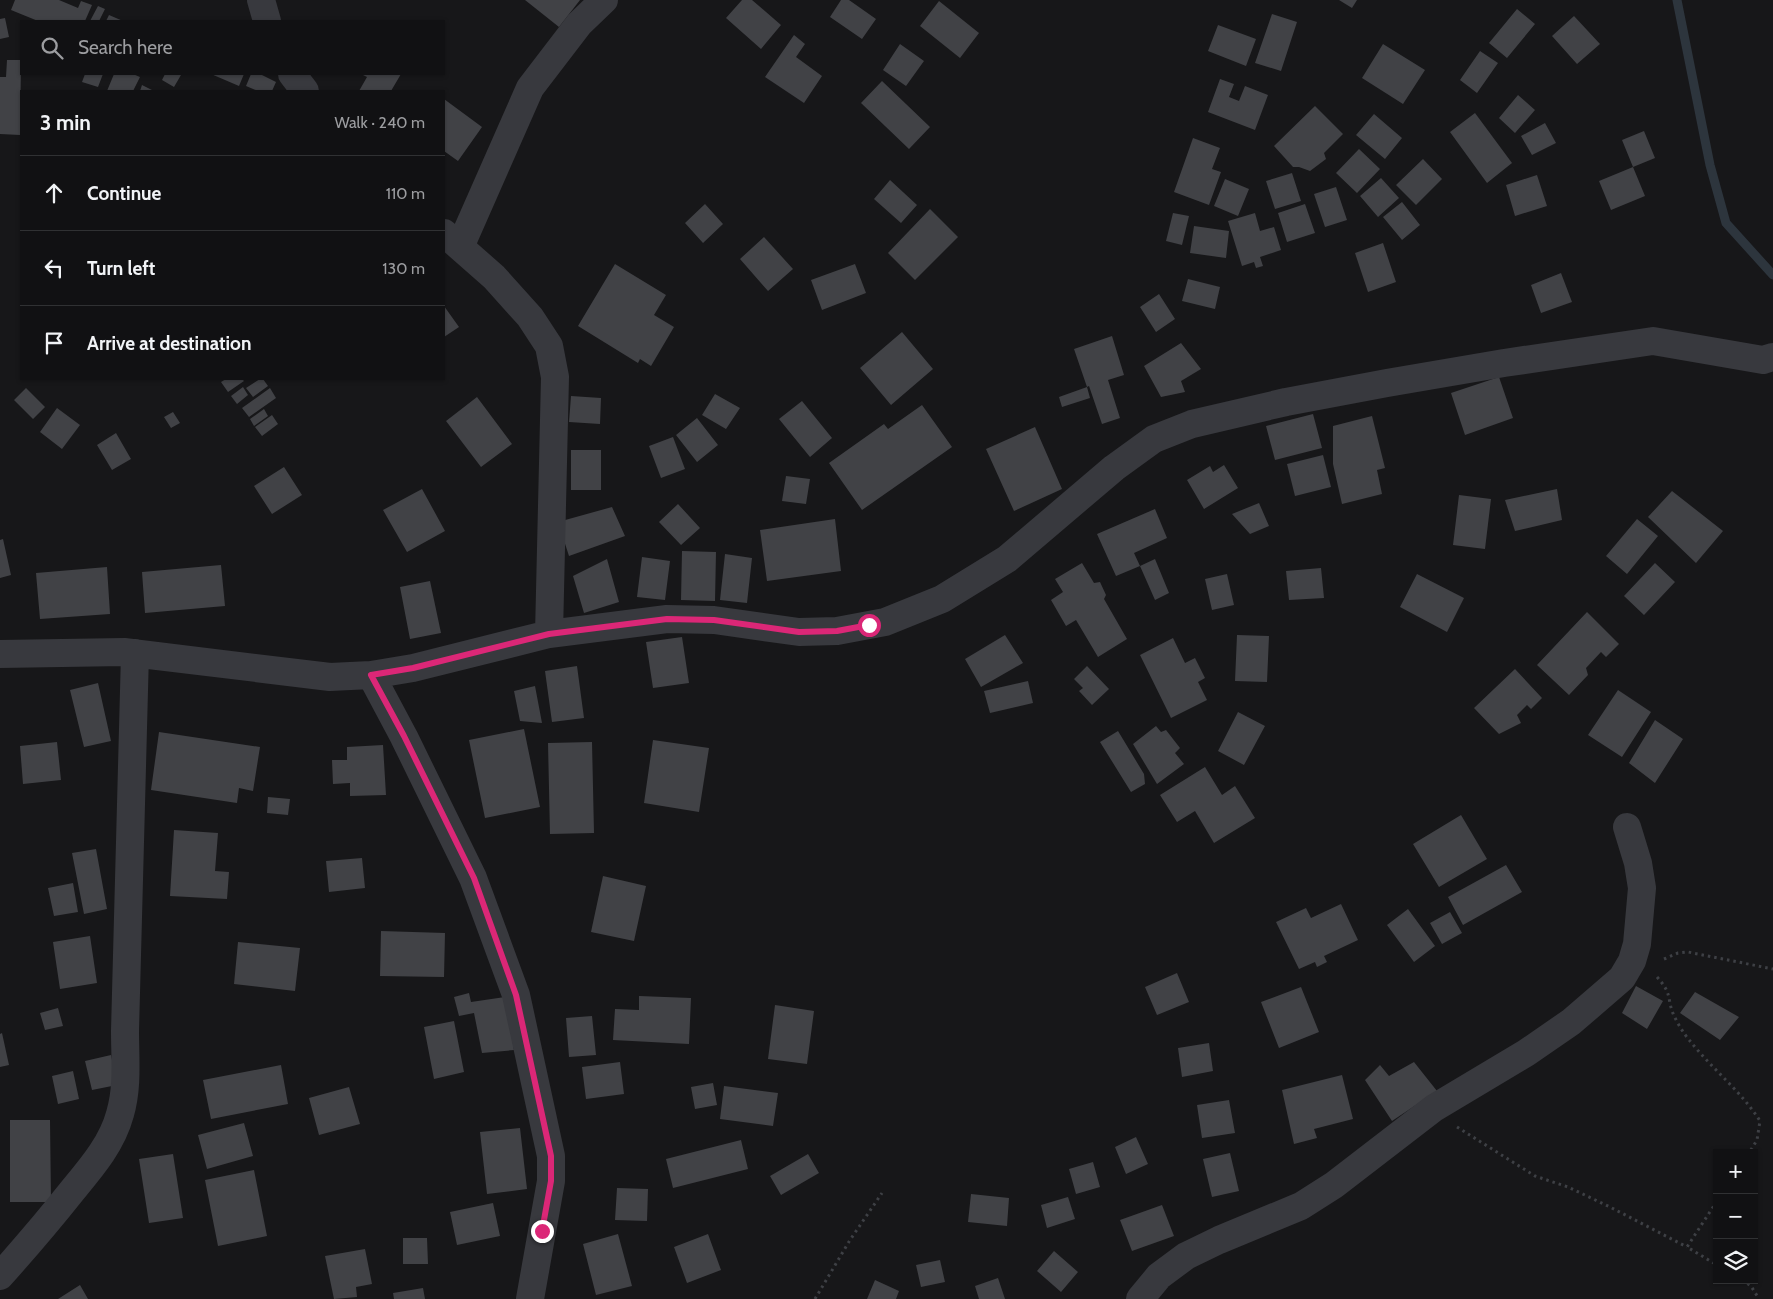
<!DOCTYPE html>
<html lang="en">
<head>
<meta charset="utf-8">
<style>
  :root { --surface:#111113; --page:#1e1f21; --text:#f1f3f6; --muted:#9c9da0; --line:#303133 }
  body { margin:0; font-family:Cabin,sans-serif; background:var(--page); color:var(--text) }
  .controls { position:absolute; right:15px; bottom:15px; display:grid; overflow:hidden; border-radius:0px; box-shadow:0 1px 4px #0004 }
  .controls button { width:45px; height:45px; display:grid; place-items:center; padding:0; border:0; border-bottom:1px solid var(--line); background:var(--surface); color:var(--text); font:25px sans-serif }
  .stop { position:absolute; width:15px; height:15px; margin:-11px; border:4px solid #db2777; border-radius:50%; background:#fff }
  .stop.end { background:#db2777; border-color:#fff; box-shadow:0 1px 5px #0008 }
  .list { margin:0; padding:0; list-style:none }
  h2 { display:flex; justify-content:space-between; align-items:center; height:65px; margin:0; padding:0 20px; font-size:21px }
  h2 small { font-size:16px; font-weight:400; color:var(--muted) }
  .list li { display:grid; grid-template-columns:32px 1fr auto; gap:15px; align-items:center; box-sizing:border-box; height:75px; padding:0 20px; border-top:1px solid var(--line) }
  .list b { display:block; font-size:19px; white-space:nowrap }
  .list em { font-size:16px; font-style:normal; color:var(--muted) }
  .icon { flex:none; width:28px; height:28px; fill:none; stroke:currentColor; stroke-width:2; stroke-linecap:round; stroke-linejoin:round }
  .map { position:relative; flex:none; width:1773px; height:1299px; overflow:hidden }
  .search { position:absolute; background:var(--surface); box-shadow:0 1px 4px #0004; left:20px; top:20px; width:425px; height:55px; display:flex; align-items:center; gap:12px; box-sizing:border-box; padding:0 18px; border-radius:0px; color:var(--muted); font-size:19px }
  .panel { position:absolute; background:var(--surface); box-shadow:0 1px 4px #0004; left:20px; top:90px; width:425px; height:290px; border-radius:0px }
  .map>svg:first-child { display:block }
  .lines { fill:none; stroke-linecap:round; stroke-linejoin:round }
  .stream { stroke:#2d353d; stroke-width:9 }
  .building { fill:#414246 }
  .path { stroke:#3e4045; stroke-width:3; stroke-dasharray:2.5 4; stroke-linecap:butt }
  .minor { stroke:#38393e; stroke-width:28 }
  .route { stroke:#db2777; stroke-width:6 }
</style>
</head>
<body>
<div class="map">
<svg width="1773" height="1299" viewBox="0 0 1773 1299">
  <rect width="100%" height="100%" fill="#171719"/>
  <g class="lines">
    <path class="stream" d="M1677,0L1710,165L1726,223L1773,275"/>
  </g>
  <path class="building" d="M15,0H59L78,8L81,1L92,5L85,21H38L11,10Z
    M525,0H580L559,27Z
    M742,0H752L781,25L761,49L726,18Z
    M841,0H849L876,19L862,39L830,17Z
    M1339,0H1357L1352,8Z
    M939,1L979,33L960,58L920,26Z
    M98,6L105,9L99,21H90Z
    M1517,9L1535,24L1507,58L1489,43Z
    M1272,14L1297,22L1281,71L1255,63Z
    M109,15L123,21H106Z
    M1574,16L1600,44L1577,64L1552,36Z
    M5,18L9,37L0,39V19Z
    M1218,25L1256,39L1246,66L1208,51Z
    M794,35L805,44L796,57L822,76L804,103L765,77Z
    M900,44L924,61L906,86L883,70Z
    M1383,44L1425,70L1403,104L1362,78Z
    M1480,51L1498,63L1477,93L1460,80Z
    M7,60H21L20,135L0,134V77H6Z
    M85,74H103L98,87L82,82Z
    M114,74H133L140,77L133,91H107Z
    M165,74L181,75L174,87L162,80Z
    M211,74H244L239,86Z
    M251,74H260L276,82L272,91H258L246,86Z
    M361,74H401L391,91H359L367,77Z
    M1220,79L1234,84L1229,97L1239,101L1245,86L1268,95L1255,130L1208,112Z
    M882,81L930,127L909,149L861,103Z
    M142,85L152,90L151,91H140Z
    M1518,95L1535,110L1515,133L1499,118Z
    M444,99L482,127L458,161L444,151Z
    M1315,106L1343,134L1324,153L1326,159L1310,171L1299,167H1293L1274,146Z
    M1475,113L1512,163L1487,183L1450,132Z
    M1374,114L1402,138L1385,159L1356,135Z
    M1545,123L1556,143L1532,155L1521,136Z
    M1644,131L1655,158L1633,167L1622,140Z
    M1193,138L1220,148L1212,169L1221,172L1209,205L1174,192Z
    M1359,149L1380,169L1357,193L1336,173Z
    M1423,159L1442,179L1416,205L1396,185Z
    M1633,167L1645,196L1611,210L1599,181Z
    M1292,173L1301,201L1275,209L1266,181Z
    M1537,175L1547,206L1515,216L1506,185Z
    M1381,178L1399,198L1378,217L1360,196Z
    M1225,179L1249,189L1238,216L1214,206Z
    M890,180L917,205L901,223L874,199Z
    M1336,187L1347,220L1325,227L1314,194Z
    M1402,202L1420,225L1402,240L1383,217Z
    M705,204L723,224L703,243L685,223Z
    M1305,204L1315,233L1287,242L1278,213Z
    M930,209L958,237L915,280L888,253Z
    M1173,213L1189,216L1182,245L1166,241Z
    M1255,213L1260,231L1274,227L1281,250L1260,257L1263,266L1256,268L1254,262L1242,266L1228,221Z
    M1194,226L1229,231L1226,258L1190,253Z
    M764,237L793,269L768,291L740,259Z
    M1383,243L1396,282L1368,292L1355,253Z
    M615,264L666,295L654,315L674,327L651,366L640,359L638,363L578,326Z
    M855,264L866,293L822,310L811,280Z
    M1561,273L1572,302L1541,313L1531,285Z
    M1188,279L1220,287L1215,309L1182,301Z
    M1159,294L1175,319L1156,332L1140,307Z
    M444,306L459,327L444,337Z
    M902,332L933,369L891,405L860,368Z
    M1112,336L1124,375L1108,380L1120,418L1102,424L1089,386L1087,387L1074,349Z
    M1181,343L1201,369L1181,381L1185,392L1161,397L1144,366Z
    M1499,377L1513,418L1465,435L1451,393Z
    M226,379H242L244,381L228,392L221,382Z
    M260,379H263L268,386L253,397L246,388Z
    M243,387L248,395L237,404L231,396Z
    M1087,387L1090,398L1062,407L1059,397Z
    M26,388L45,407L33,419L14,400Z
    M270,388L276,398L249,417L242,408Z
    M715,394L740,408L726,429L702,415Z
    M571,396L601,398L600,424L569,422Z
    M477,397L512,444L481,467L446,421Z
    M802,401L832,438L810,457L779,419Z
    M922,405L952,447L862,510L829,463L884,424L888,429Z
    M57,408L80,425L62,449L40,432Z
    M264,409L268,416L254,426L250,419Z
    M173,412L180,423L171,428L164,417Z
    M1313,414L1322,448L1275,460L1266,426Z
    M272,415L278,424L262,436L255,427Z
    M1372,416L1385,468L1377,470L1382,494L1342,504L1333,464V426Z
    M697,418L718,445L697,462L676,435Z
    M1035,427L1062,489L1014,511L986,449Z
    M116,433L131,459L112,470L97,445Z
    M673,437L685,469L661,478L649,446Z
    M571,450H601V490H571Z
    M1323,455L1331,487L1295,496L1287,464Z
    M1224,465L1238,488L1204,509L1187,480L1210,466L1213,472Z
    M284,467L302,495L272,514L254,486Z
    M786,476L810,479L806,504L782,501Z
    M422,489L445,531L407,552L383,510Z
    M1557,489L1562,520L1515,531L1505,500Z
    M1672,491L1723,531L1696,563L1648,517Z
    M1459,495L1491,499L1485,549L1453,545Z
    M1259,503L1269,526L1250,534L1232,514Z
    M678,504L700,528L681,545L659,522Z
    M612,507L625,536L569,556L558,522Z
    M1155,509L1167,538L1134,553L1140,566L1116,576L1097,534Z
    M835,519L841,571L767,581L760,530Z
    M1637,519L1658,536L1627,574L1606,556Z
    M3,539L11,575L0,578V540Z
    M682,551L716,552L715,601L681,600Z
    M725,554L752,558L747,603L720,600Z
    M642,557L670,561L665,600L637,597Z
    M607,559L619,602L584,613L573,576Z
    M1155,559L1169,593L1155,600L1140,566Z
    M1082,563L1094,583L1100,582L1106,595L1104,599L1127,639L1098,657L1076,620L1066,626L1051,600L1063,592L1055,579Z
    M1655,563L1675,582L1644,615L1624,596Z
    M221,565L225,606L145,613L142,572Z
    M107,567L110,614L40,619L36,573Z
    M1321,568L1324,598L1289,600L1286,571Z
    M1227,574L1234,605L1212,610L1205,579Z
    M1417,574L1464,598L1447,632L1400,607Z
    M430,581L441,633L410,639L400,587Z
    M1587,612L1619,644L1606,657L1601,652L1586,668L1588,675L1569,695L1537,665Z
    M1005,635L1023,663L981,687L965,659Z
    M1237,635L1269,636L1267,682L1235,681Z
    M682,637L689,683L653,688L646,642Z
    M1173,638L1185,663L1195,658L1205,678L1198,682L1207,700L1171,718L1140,655Z
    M577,666L584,718L552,722L545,671Z
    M1087,666L1109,689L1092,705L1079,691L1083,688L1074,679Z
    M1515,669L1542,698L1531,709L1527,705L1517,715L1521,723L1499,734L1474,708Z
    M1028,681L1033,703L990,713L984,691Z
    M98,683L111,741L84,747L70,690Z
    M535,686L542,723L520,721L514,691Z
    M1618,690L1651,712L1622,757L1588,735Z
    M1238,712L1265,726L1244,765L1218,751Z
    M1655,720L1683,739L1655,783L1629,763Z
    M1156,726L1161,732L1166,730L1180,748L1175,753L1184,764L1157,784L1133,744Z
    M524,729L540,807L485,818L469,740Z
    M1118,731L1144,774L1145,784L1131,792L1100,742Z
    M159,732L260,747L253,791L239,788L237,803L151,790Z
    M653,740L709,748L699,812L644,803Z
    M57,742L61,780L23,784L20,746Z
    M592,742L594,833L550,834L548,743Z
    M383,745L386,795L350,796V783L333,784L332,760H347V747Z
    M1205,767L1222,795L1235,786L1255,818L1214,843L1195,811L1177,822L1160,795Z
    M268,797L290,799L288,815L267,813Z
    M1461,815L1487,859L1439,887L1413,844Z
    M174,830L218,833L215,871L229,872L227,899L170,896Z
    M96,849L107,909L84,914L72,853Z
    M362,858L365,888L329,892L326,861Z
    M1506,865L1522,892L1463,925L1448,897Z
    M603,876L646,886L634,941L591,932Z
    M73,883L78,912L54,916L48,888Z
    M1341,904L1358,940L1324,956L1327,962L1317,967L1315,962L1299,969L1276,922L1306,908L1311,918Z
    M1408,909L1435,946L1414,962L1387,925Z
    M1450,912L1462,933L1442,944L1430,923Z
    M381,931L445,933L444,977L380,976Z
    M90,936L97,983L60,989L53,942Z
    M238,942L300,948L295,991L234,984Z
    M1177,973L1189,1002L1157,1015L1145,987Z
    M1636,986L1663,1001L1647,1029L1622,1013Z
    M1301,987L1319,1032L1279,1048L1261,1002Z
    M1695,992L1739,1017L1720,1040L1680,1013Z
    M469,993L471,1002L505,997L514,1050L482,1053L474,1013L459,1016L454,997Z
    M639,996L691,998L689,1044L613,1040L615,1009L639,1010Z
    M775,1005L814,1011L807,1064L768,1059Z
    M58,1008L63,1026L45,1030L40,1013Z
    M592,1016L596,1055L569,1057L566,1018Z
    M454,1021L464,1072L434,1079L424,1027Z
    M2,1033L9,1065L0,1067V1034Z
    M1209,1043L1213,1071L1182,1077L1178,1048Z
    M111,1055L117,1085L92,1090L85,1061Z
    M620,1062L624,1094L586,1099L582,1067Z
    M1414,1062L1437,1091L1392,1121L1365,1080L1380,1065L1389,1076Z
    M281,1065L288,1104L211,1119L203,1080Z
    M73,1071L79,1099L58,1104L52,1076Z
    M1342,1075L1353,1119L1314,1129L1317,1138L1294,1144L1282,1090Z
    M713,1083L717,1105L695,1109L691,1087Z
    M724,1086L778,1093L773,1126L720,1119Z
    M349,1087L360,1124L319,1135L309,1098Z
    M1229,1100L1235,1133L1202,1138L1197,1105Z
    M10,1120H50L51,1202H10Z
    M244,1123L253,1156L207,1169L198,1135Z
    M520,1128L527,1189L487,1194L480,1132Z
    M1136,1137L1148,1164L1126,1174L1115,1147Z
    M741,1140L748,1169L673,1188L666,1159Z
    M1230,1153L1239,1191L1212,1197L1203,1159Z
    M173,1154L183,1218L149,1223L139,1159Z
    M808,1154L819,1173L781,1195L770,1176Z
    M1093,1162L1100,1187L1076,1194L1069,1169Z
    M254,1170L267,1236L218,1246L205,1180Z
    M617,1188L648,1189L647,1221L615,1220Z
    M971,1194L1009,1198L1007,1226L968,1222Z
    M1068,1197L1075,1219L1047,1228L1041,1205Z
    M493,1203L500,1236L457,1245L450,1212Z
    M1162,1205L1174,1236L1132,1251L1120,1220Z
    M618,1234L632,1286L596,1295L583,1244Z
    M708,1234L721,1270L687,1283L674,1247Z
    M403,1238H427L428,1264H403Z
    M365,1249L372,1284L356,1287L357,1297L334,1299L325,1256Z
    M1054,1251L1078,1272L1061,1292L1037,1271Z
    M940,1260L945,1282L921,1287L916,1265Z
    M998,1278L1005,1299H979L975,1286Z
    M875,1280L899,1291L896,1299H867Z
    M80,1285L88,1299H58Z
    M423,1288L425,1299H394L393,1293Z"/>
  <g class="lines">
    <path class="path" d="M1664,959L1678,953L1688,952L1773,969
      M1657,977C1671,993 1667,994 1672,1011C1676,1021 1683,1033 1690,1041C1712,1069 1741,1091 1760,1121L1757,1140L1749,1153
      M1457,1127L1535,1176L1568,1187L1610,1207L1687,1247
      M1717,1201L1687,1247L1717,1265
      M1742,1280L1751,1286L1759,1299
      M815,1299L850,1240L882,1193"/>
    <path class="minor" d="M261,0L267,21
      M292,74L305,91
      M444,233L494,277L530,317L549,346L555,377L549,634
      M460,247L530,88L579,24L604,0
      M0,654L124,652L330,677L371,675L413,668L549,634L667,619L714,620L799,632L837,631L885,622L942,599L1007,559L1114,468L1154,439L1192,424L1286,402L1387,383L1504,363L1653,341L1763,360L1773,357
      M371,675L404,737L473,878L516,995L551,1156V1181L530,1299
      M0,1276C25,1248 49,1220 72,1191C91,1168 112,1144 120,1114C128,1087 125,1059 125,1031L135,653
      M1140,1299L1159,1276L1186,1256L1219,1240L1301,1206L1334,1185L1434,1108L1526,1053L1571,1022L1622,978L1632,961L1637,944L1642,888L1638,863L1627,827"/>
  </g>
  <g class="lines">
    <path class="route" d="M542,1231L551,1181V1156L516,995L474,878L404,736L371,675L413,668L549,634L667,619L714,620L799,632L837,631L869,625"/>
  </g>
</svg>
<div class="controls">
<button>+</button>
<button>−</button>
<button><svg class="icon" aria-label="layers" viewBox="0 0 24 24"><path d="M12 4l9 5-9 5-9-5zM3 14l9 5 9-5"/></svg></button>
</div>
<div class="stop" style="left:869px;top:625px"></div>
<div class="stop end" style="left:542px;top:1231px"></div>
<div class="search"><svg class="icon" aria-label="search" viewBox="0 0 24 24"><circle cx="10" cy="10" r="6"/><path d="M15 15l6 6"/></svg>Search here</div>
<section class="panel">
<h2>3 min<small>Walk · 240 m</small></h2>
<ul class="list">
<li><svg class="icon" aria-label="ahead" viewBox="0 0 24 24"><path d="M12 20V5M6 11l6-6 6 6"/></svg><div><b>Continue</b></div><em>110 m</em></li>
<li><svg class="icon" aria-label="left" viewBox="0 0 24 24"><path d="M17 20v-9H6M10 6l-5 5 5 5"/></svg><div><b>Turn left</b></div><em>130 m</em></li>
<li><svg class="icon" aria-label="arrive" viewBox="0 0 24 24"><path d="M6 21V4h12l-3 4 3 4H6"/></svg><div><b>Arrive at destination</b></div></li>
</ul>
</section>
</div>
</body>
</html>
